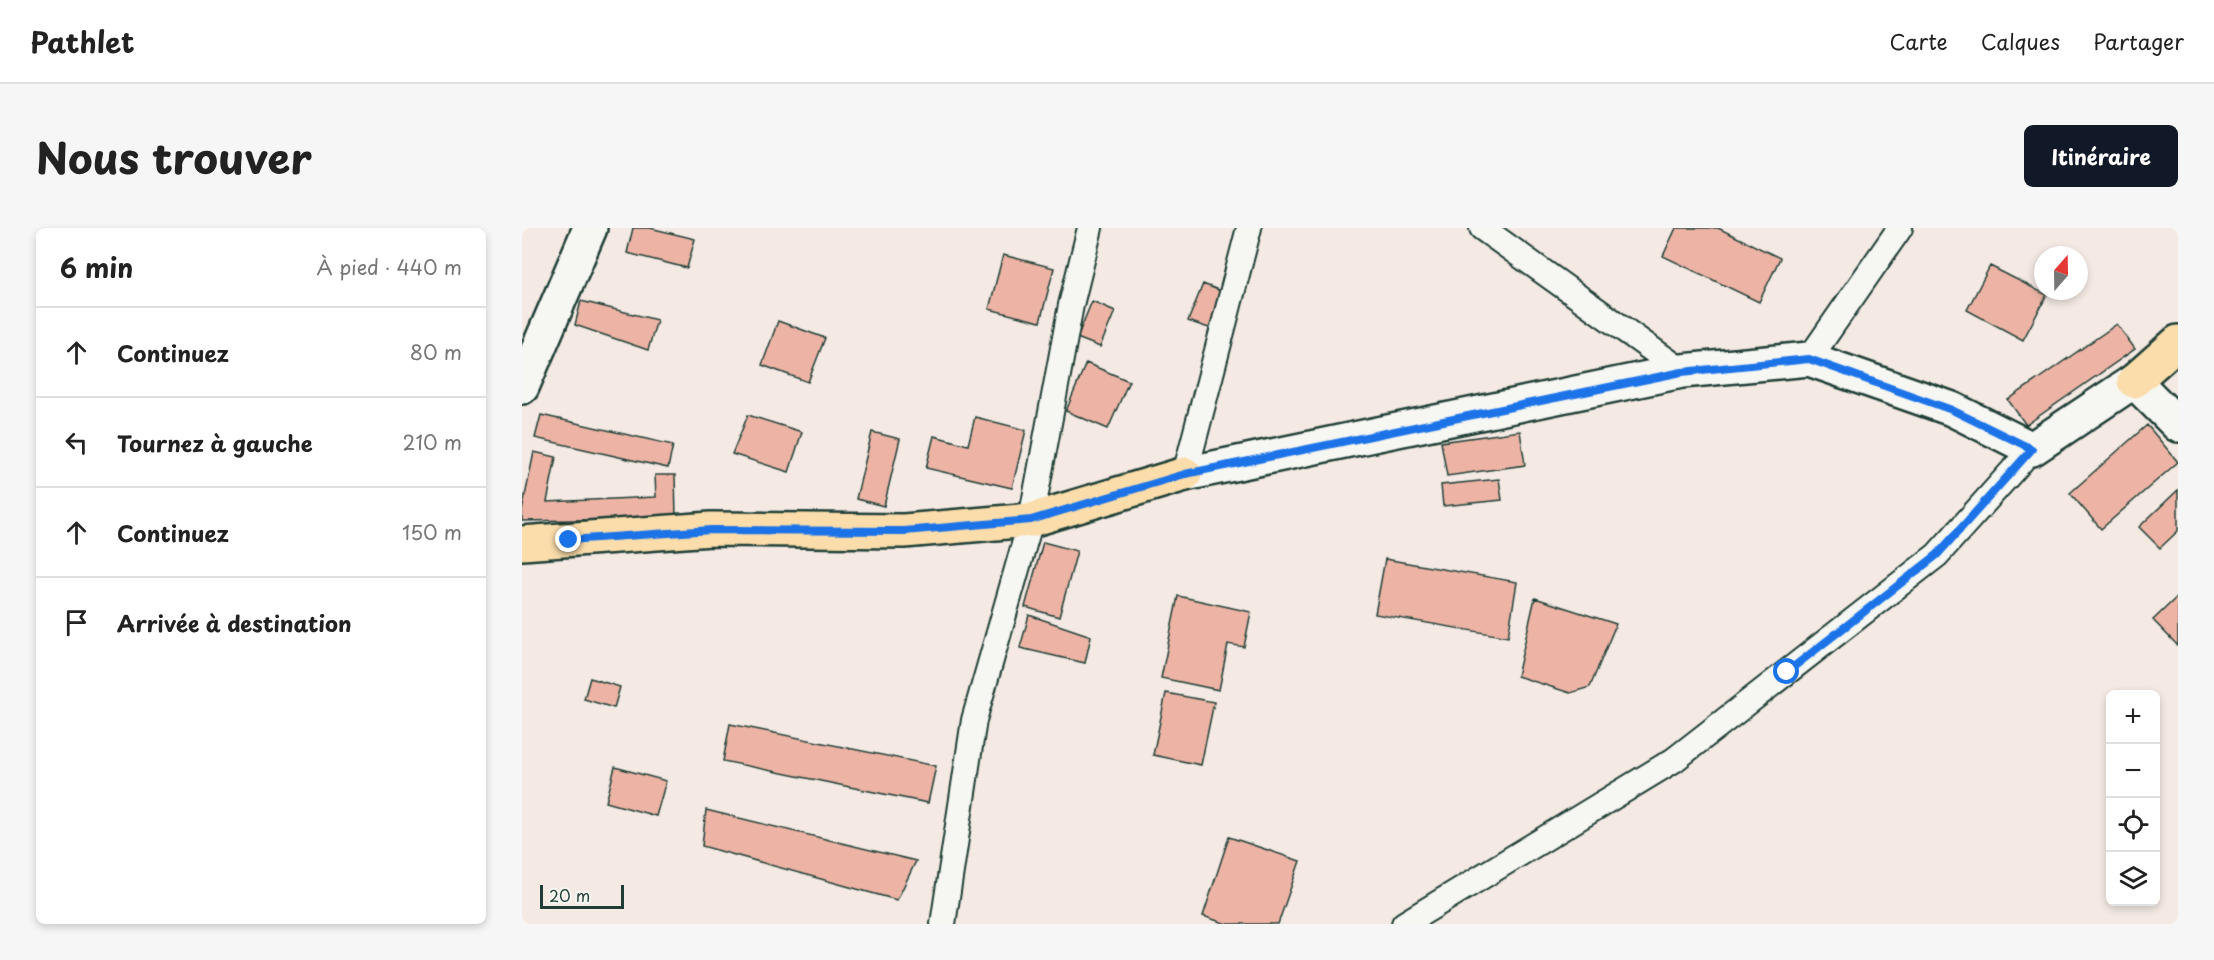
<!DOCTYPE html>
<html lang="fr">
<head>
<meta charset="utf-8">
<style>
  :root { --surface:#fff; --page:#f6f6f6; --text:#222; --muted:#767676; --line:#e0e0e0; --accent:#111827 }
  body { margin:0; font-family:"Playpen Sans",sans-serif; background:var(--page); color:var(--text) }
  .controls { position:absolute; right:18px; bottom:18px; display:grid; overflow:hidden; border-radius:9px; box-shadow:0 3px 9px #0003 }
  .controls button { width:54px; height:54px; display:grid; place-items:center; padding:0; border:0; border-bottom:2px solid var(--line); background:var(--surface); color:var(--text); font:30px sans-serif }
  .compass { position:absolute; left:1512px; top:18px; width:54px; height:54px; border-radius:50%; background:var(--surface); box-shadow:0 3px 9px #0003; rotate:20deg }
  .scale { position:absolute; left:18px; bottom:15px; width:84px; box-sizing:border-box; padding-left:6px; border:3px solid #1f3d34; border-top:0; font-size:16px; line-height:21px; white-space:nowrap; color:#1f3d34; -webkit-text-stroke:4px #f6f6f2; paint-order:stroke }
  .stop { position:absolute; width:18px; height:18px; margin:-14px; border:4px solid #1a73e8; border-radius:50%; background:#fff }
  .stop.end { background:#1a73e8; border-color:#fff; box-shadow:0 2px 6px #0008 }
  .list { margin:0; padding:0; list-style:none }
  h2 { display:flex; justify-content:space-between; align-items:center; height:78px; margin:0; padding:0 24px; font-size:26px }
  h2 small { font-size:20px; font-weight:400; color:var(--muted) }
  .list li { display:grid; grid-template-columns:39px 1fr auto; gap:18px; align-items:center; box-sizing:border-box; height:90px; padding:0 24px; border-top:2px solid var(--line) }
  .list b { display:block; font-size:22px; white-space:nowrap }
  .list em { font-size:20px; font-style:normal; color:var(--muted) }
  .icon { flex:none; width:33px; height:33px; fill:none; stroke:currentColor; stroke-width:2; stroke-linecap:round; stroke-linejoin:round }
  .map { position:relative; flex:none; width:1656px; height:696px; overflow:hidden; border-radius:9px }
  header { display:flex; align-items:center; gap:36px; box-sizing:border-box; height:84px; padding:0 30px; background:var(--surface); border-bottom:2px solid var(--line) }
  header strong { font-size:28px }
  nav { display:flex; gap:33px; margin-inline-start:auto; font-size:21px }
  .intro { display:flex; align-items:center; justify-content:space-between; box-sizing:border-box; height:144px; padding:0 36px }
  h1 { margin:0; font-size:42px }
  .button { padding:15px 27px; border-radius:9px; background:var(--accent); color:#fff; font-size:21px; font-weight:700 }
  main { display:flex; gap:36px; padding:0 36px }
  aside { flex:1; background:var(--surface); border-radius:9px; box-shadow:0 3px 9px #0003 }
  .map>svg:first-child { display:block }
  .building { fill:#edb4a6; stroke:#1f3d34; stroke-width:1.5 }
  .lines { fill:none; stroke-linecap:round; stroke-linejoin:round }
  .street-casing { stroke:#1f3d34; stroke-width:28 }
  .secondary-casing { stroke:#1f3d34; stroke-width:38 }
  .primary-casing { stroke:#1f3d34; stroke-width:38 }
  .street { stroke:#f6f6f2; stroke-width:24 }
  .secondary { stroke:#f6f6f2; stroke-width:33 }
  .primary { stroke:#fbddab; stroke-width:33 }
  .route { stroke:#1a73e8; stroke-width:8 }
</style>
</head>
<body>
<header>
<strong>Pathlet</strong>
<nav><a>Carte</a><a>Calques</a><a>Partager</a></nav>
</header>
<div class="intro"><h1>Nous trouver</h1><a class="button">Itinéraire</a></div>
<main>
<aside>
<h2>6 min<small>À pied · 440 m</small></h2>
<ul class="list">
<li><svg class="icon" aria-label="ahead" viewBox="0 0 24 24"><path d="M12 20V5M6 11l6-6 6 6"/></svg><div><b>Continuez</b></div><em>80 m</em></li>
<li><svg class="icon" aria-label="left" viewBox="0 0 24 24"><path d="M17 20v-9H6M10 6l-5 5 5 5"/></svg><div><b>Tournez à gauche</b></div><em>210 m</em></li>
<li><svg class="icon" aria-label="ahead" viewBox="0 0 24 24"><path d="M12 20V5M6 11l6-6 6 6"/></svg><div><b>Continuez</b></div><em>150 m</em></li>
<li><svg class="icon" aria-label="arrive" viewBox="0 0 24 24"><path d="M6 21V4h12l-3 4 3 4H6"/></svg><div><b>Arrivée à destination</b></div></li>
</ul>
</aside>
<div class="map">
<svg width="1656" height="696" viewBox="0 0 1656 696">
  <rect width="100%" height="100%" fill="#f4e9e3"/>
  <filter id="ink" filterUnits="userSpaceOnUse"><feTurbulence type="fractalNoise" baseFrequency=".0167" numOctaves="2"/><feDisplacementMap in="SourceGraphic" scale="12" xChannelSelector="R" yChannelSelector="G"/><feConvolveMatrix kernelMatrix="1 2 1 2 8 2 1 2 1" color-interpolation-filters="sRGB"/></filter>
  <g filter="url(#ink)">
    <path class="building" d="M111,0H128L173,11L165,40L105,25Z
      M1154,0H1196L1258,30L1237,74L1141,28Z
      M481,27L532,40L518,94L467,81Z
      M1468,38L1525,67L1501,112L1445,82Z
      M681,56L704,65L690,101L666,93Z
      M59,73L135,92L126,122L53,97Z
      M570,73L593,83L578,119L555,110Z
      M256,93L303,110L286,154L240,137Z
      M1595,96L1613,121L1504,197L1486,172Z
      M564,135L607,153L586,201L544,183Z
      M19,187L151,217L146,240L13,210Z
      M226,187L280,204L267,244L210,226Z
      M453,189L504,202L490,260L404,240L412,208L446,217Z
      M1625,197L1656,234L1579,301L1548,265Z
      M998,203L1003,237L925,248L919,214Z
      M350,204L378,211L362,278L334,271Z
      M12,224L34,229L25,274L134,269L133,247H153L154,290L0,293V283Z
      M977,251L980,272L921,278L919,257Z
      M1656,262V303L1638,320L1617,299Z
      M521,314L555,323L537,389L503,379Z
      M863,331L995,354L986,409L853,386Z
      M656,368L729,384L722,419L706,416L697,462L639,450Z
      M1656,368V418L1631,392Z
      M1013,370L1094,396L1068,459L1048,465L995,448Z
      M507,387L569,408L563,435L498,420Z
      M68,450L98,459L92,480L62,471Z
      M644,465L692,474L679,537L631,527Z
      M208,496L414,538L406,575L201,533Z
      M93,539L144,553L134,588L84,574Z
      M184,582L394,633L375,672L180,618Z
      M707,609L778,633L756,696H705L681,688Z"/>
    <g class="lines">
      <g class="street-casing">
        <path id="street" d="M960,0L1160,143
          M1287,131L1378,0
          M663,246L727,0
          M421,696L452,492L509,292L549,77L568,0
          M882,696L1152,532L1415,327L1510,221"/>
      </g>
      <g class="secondary-casing">
        <path id="secondary" d="M0,159L68,0
          M663,246L1160,143L1287,131L1430,181L1510,221L1612,153L1656,197"/>
      </g>
      <g class="primary-casing">
        <path id="primary" d="M1612,153L1656,114
          M0,315L189,301L382,303L509,292L663,246"/>
      </g>
      <use href="#street" class="street"/>
      <use href="#secondary" class="secondary"/>
      <use href="#primary" class="primary"/>
    </g>
  </g>
  <g class="lines" filter="url(#ink)">
    <path class="route" d="M47,312L189,302L382,303L509,292L663,246L776,223L1160,144L1287,131L1430,182L1510,221L1415,327L1265,444"/>
  </g>
</svg>
<div class="controls">
<button>+</button>
<button>−</button>
<button><svg class="icon" aria-label="locate" viewBox="0 0 24 24"><circle cx="12" cy="12" r="6"/><path d="M12 2v4M12 18v4M2 12h4M18 12h4"/></svg></button>
<button><svg class="icon" aria-label="layers" viewBox="0 0 24 24"><path d="M12 4l9 5-9 5-9-5zM3 14l9 5 9-5"/></svg></button>
</div>
<svg class="compass" viewBox="-18 -18 36 36"><path d="M0-13l5 13h-10z" fill="#e53935"/><path d="M0 13l5-13h-10z" fill="#767676"/></svg>
<div class="scale">20 m</div>
<div class="stop" style="left:1265px;top:444px"></div>
<div class="stop end" style="left:47px;top:312px"></div>
</div>
</main>
</body>
</html>
